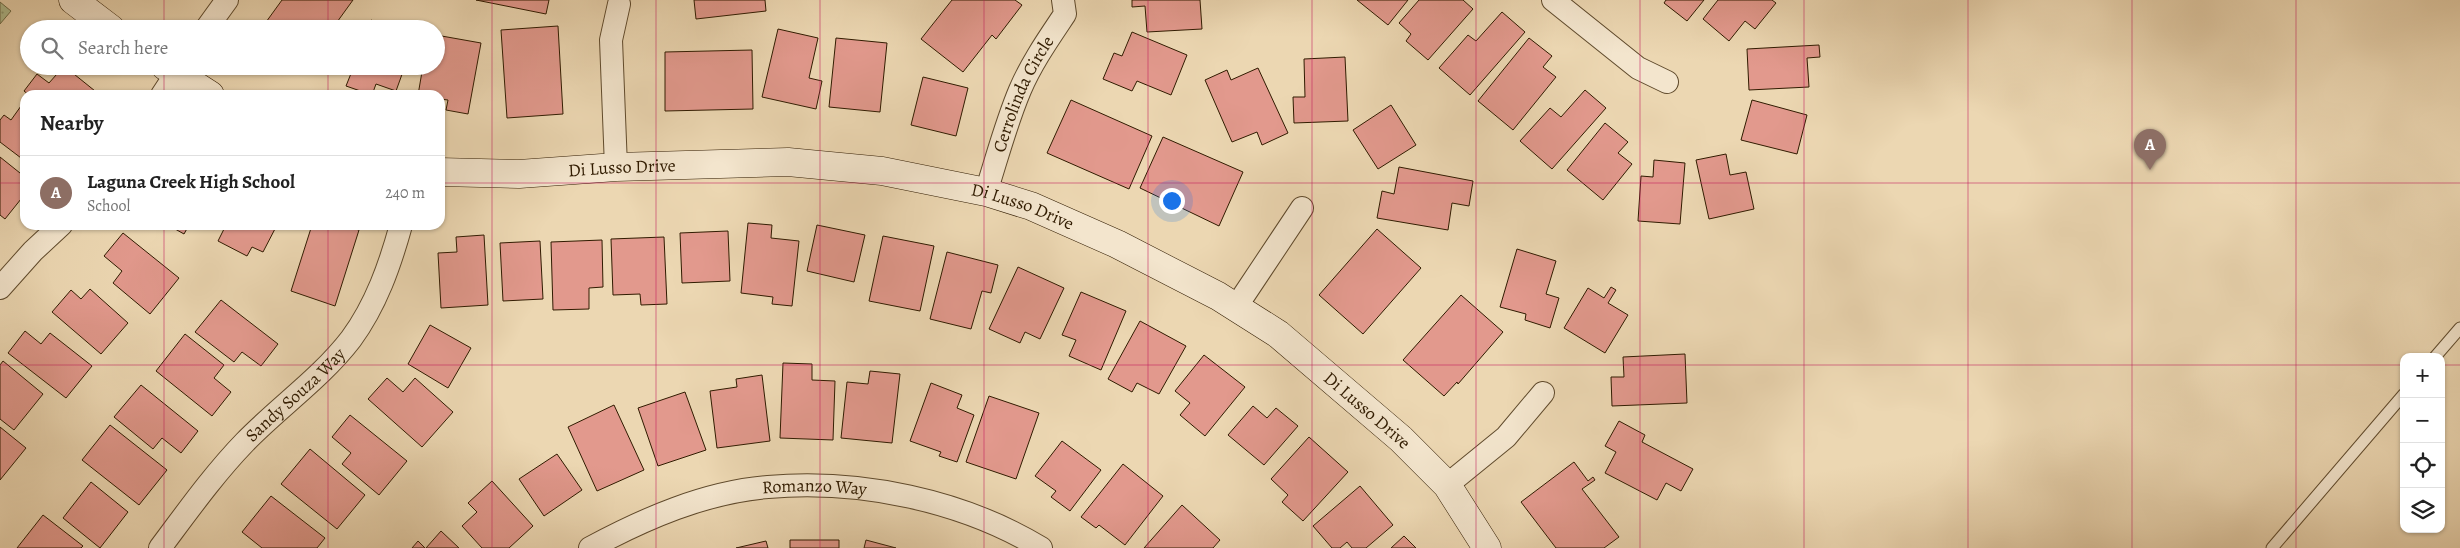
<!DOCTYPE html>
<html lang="en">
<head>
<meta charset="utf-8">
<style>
  :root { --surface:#fff; --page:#f6f6f6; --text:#222; --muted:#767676; --line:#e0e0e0; --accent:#b45309 }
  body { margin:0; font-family:Alegreya,serif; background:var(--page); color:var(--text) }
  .controls { position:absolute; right:15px; bottom:15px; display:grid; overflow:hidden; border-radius:10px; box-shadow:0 1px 4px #0004 }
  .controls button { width:45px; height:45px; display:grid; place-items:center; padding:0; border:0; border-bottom:1px solid var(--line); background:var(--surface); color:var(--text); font:25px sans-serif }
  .you { position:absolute; left:1171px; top:200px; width:18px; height:18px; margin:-12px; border:4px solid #fff; border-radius:50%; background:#1a73e8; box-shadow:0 0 0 8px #1a73e833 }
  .badge { display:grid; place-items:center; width:32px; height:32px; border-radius:50%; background:var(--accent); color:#fff; font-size:16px; font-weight:700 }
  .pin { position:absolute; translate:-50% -41px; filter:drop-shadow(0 1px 2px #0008) }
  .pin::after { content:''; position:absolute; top:26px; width:18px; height:15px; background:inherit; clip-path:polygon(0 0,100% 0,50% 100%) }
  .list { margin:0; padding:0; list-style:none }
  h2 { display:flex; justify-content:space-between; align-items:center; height:65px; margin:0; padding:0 20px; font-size:21px }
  h2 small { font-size:16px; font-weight:400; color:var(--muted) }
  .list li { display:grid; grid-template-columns:32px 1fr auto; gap:15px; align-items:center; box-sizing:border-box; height:75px; padding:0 20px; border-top:1px solid var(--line) }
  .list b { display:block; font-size:19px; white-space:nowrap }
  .list p { margin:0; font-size:16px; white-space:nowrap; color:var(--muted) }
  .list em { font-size:16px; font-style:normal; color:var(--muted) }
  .icon { flex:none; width:28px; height:28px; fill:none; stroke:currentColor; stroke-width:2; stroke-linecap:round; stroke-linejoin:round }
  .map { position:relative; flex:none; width:2460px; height:548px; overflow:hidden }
  .search { position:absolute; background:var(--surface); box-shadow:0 1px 4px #0004; left:20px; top:20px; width:425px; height:55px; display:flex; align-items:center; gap:12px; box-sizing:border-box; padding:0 18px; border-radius:28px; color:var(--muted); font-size:19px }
  .panel { position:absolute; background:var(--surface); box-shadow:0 1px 4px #0004; left:20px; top:90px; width:425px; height:140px; border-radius:15px }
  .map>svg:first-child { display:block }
  .grass { fill:url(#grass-dots); stroke:#706d48 }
  .building { fill:#e2998d; stroke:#301b00 }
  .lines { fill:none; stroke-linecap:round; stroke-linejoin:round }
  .lane-casing { stroke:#5f4a2c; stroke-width:13 }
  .street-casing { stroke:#5f4a2c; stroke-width:24 }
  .secondary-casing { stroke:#301b00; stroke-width:29 }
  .lane { stroke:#f3e5cd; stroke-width:11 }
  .street { stroke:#f3e5cd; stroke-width:22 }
  .secondary { stroke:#f3e5cd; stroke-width:28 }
  .grid { fill:none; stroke:#c2185b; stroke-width:1; stroke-opacity:0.55 }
  .labels { text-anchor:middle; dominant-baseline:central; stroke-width:4; stroke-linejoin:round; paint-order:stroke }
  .street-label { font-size:18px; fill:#301b00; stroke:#f3e5cd }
</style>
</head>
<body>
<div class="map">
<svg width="2460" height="548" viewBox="0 0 2460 548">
  <defs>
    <pattern id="grass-dots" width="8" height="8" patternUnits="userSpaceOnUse" patternTransform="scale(1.25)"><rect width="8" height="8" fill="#b1bf91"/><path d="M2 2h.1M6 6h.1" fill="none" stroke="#909a74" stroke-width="1.8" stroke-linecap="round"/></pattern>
  </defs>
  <rect width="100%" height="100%" fill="#ecd7b2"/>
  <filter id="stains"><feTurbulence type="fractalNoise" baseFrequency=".004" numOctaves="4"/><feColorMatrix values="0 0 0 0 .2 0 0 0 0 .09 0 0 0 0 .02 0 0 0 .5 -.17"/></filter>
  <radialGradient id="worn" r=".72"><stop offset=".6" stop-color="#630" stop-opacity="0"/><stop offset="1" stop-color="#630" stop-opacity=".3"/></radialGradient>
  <path class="grass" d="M0,2L11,11L0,24Z"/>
  <path class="building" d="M282,0H353L332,29H261Z
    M476,0H549L546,14Z
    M694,0H765L766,11L696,19Z
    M952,0H1015L1022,5L996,39L992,35L963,72L921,39Z
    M1132,0H1200L1202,29L1147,32L1145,6L1132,7Z
    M1357,0H1408L1388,25Z
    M1419,0H1463L1473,9L1428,60L1406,41L1411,34L1399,23Z
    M1666,0H1704L1687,21L1664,3Z
    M1718,0H1772L1776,3L1755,29L1745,21L1729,41L1703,19Z
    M1502,12L1525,32L1470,95L1439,68L1468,35L1476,41Z
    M371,20L393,29H368Z
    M558,26L563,114L507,118L501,30Z
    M778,29L818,38L809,78L822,81L816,109L762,97Z
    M1132,32L1187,55L1171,95L1137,81L1132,91L1103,79L1114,53L1122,56Z
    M436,35L481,43L468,114L446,110L448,100L440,99V95H418L423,66H436Z
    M836,38L887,43L880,112L829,107Z
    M1529,38L1552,56L1543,67L1556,77L1513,130L1478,101Z
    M1819,45L1820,57L1807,58L1809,87L1749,90L1747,49Z
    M752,50L753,109L665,111V52Z
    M1345,57L1348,121L1294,123L1293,97H1305L1304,59Z
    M64,66L100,95H29L24,91L37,74L49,83Z
    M354,66H405L396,91L376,84L372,95L346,86Z
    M1258,68L1288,133L1262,145L1257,132L1232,142L1205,80L1227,70L1231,80Z
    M923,77L968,88L956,136L911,125Z
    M1585,90L1606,108L1552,169L1520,141L1550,108L1561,117Z
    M1071,100L1152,136L1129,189L1047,153Z
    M1752,100L1807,115L1797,154L1741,140Z
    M1391,105L1416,145L1378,169L1353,130Z
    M21,106L25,108V161L0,142V120L4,115L11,120Z
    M1605,123L1628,142L1618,153L1632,164L1603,200L1567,170Z
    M1163,137L1243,172L1219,226L1140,188Z
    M1726,154L1730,175L1746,172L1754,209L1709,219L1696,160Z
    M0,157L25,177V194L5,219L0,215Z
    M1654,160L1685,163L1680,224L1638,221L1641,176L1653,177Z
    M1399,167L1473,181L1469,206L1452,203L1448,230L1377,218L1382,191L1394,194Z
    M748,223L772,225L771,238L799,241L792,306L772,304L773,297L741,293Z
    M168,225H189L184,234Z
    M226,225H277L263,252L252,247L247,256L218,241Z
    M312,225H348L347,227L359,230L335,306L291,291Z
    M817,225L865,235L854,282L807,271Z
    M1377,229L1421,268L1363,334L1319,295Z
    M728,231L730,281L682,283L680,233Z
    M123,233L179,278L150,314L113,283L122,271L104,256Z
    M484,235L488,305L441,308L438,253L457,252L456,237Z
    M883,236L934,246L920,311L869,301Z
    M664,237L667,304L641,305L640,294L613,295L611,239Z
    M602,240L603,287L589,288V309L553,310L551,242Z
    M540,241L543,299L503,301L500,243Z
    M1517,249L1556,261L1546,294L1559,298L1550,328L1525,320L1526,314L1500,307Z
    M947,252L998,265L991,293L982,291L971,329L930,319Z
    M1018,267L1064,288L1040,339L1025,332L1020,343L989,329Z
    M1611,287L1616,290L1608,303L1628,315L1605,353L1564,328L1588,288L1604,298Z
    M90,289L128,323L101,354L52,312L71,290L81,299Z
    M1081,292L1126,311L1101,370L1069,356L1076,340L1062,335Z
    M1461,295L1503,332L1458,384L1457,382L1444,396L1403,360Z
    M221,300L278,344L261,366L242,352L234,362L195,332Z
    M1140,321L1186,346L1159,394L1137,383L1132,392L1108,379Z
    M430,325L471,348L448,388L408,364Z
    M25,331L41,344L50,333L92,366L66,398L8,353Z
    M185,334L224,365L214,378L231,392L212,416L156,371Z
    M1685,354L1687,403L1612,406L1611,377H1624L1623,357Z
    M1204,355L1245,387L1205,436L1180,415L1190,403L1175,391Z
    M3,361L43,394L14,430L0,419V365Z
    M783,363L812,364V380L835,381L833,440L780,438Z
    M870,371L900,374L892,443L841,438L847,382L868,384Z
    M762,375L770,441L717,448L710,391L737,387L736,379Z
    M387,378L403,392L415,378L453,412L422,447L368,399Z
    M931,383L962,395L957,408L974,415L957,462L939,456L941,452L910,441Z
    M141,385L198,431L181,453L162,438L153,449L114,417Z
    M685,392L706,450L658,466L638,408Z
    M989,396L1039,413L1016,479L966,462Z
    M614,405L644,470L597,491L568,427Z
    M1253,406L1267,418L1276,408L1298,426L1264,465L1228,435Z
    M350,415L407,461L379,495L342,464L351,453L332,437Z
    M1619,421L1645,435L1642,442L1693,469L1681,491L1666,483L1657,500L1605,473L1616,452L1605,446Z
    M110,425L167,470L139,505L82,460Z
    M0,427L26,448L0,480Z
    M1309,437L1348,472L1303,521L1282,502L1288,495L1271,479Z
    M1062,441L1101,470L1070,511L1051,497L1056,491L1035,476Z
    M310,449L365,495L337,529L281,484Z
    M557,454L582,490L544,516L519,479Z
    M1574,462L1588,481L1593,477L1595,480L1582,489L1619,537L1604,548H1556L1521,502Z
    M1123,464L1163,496L1125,545L1099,525L1096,528L1081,517Z
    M492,481L533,526L509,548H482L462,526L477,512L468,503Z
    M91,482L128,512L100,548L63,518Z
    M1360,486L1393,525L1366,548H1352L1347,542L1340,548H1332L1313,526Z
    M271,496L325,538L317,548H262L242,532Z
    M1182,505L1220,540L1213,548H1144Z
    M43,515L83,546L81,548H17Z
    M441,531L459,548H426Z
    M1404,536L1416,548H1391Z
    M790,540H839V548H790Z
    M866,540L896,548H864Z
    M418,541L425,548H412Z
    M766,541L768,548H736Z"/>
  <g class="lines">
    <g class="lane-casing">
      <path id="lane" d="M2435,357L2460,328
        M2272,548L2404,394"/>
    </g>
    <g class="street-casing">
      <g id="street">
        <path d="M1553,0L1638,68L1667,82"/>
        <path d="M206,29L227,0"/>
        <path d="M162,95L181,66"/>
        <path d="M616,167L611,40L619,4"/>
        <path id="s1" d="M986,192C997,158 1006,123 1020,90C1032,62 1049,38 1065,14L1063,0"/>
        <path d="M0,288L33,251L61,225"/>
        <path d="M1236,307L1302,208"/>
        <path d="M1447,485L1506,437L1543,393"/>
        <path id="s2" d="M160,548C187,512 214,474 245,442C279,407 321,378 351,339C376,305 390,265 401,225"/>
        <path id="s3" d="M590,548C644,519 705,492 768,487C859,479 962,500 1041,548"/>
      </g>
    </g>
    <g class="secondary-casing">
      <g id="secondary">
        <path d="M73,0L111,29"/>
        <path d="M165,66L210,95"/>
        <path id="s4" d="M440,172L519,174L616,167L788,162L882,171L986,192L1031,206L1117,244L1218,296L1278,334L1401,439L1447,485L1487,548"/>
      </g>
    </g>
    <use href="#lane" class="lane"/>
    <use href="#street" class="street"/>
    <use href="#secondary" class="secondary"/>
  </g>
  <path class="grid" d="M164,0V29M328,0V29M492,0V548M656,0V548M820,0V548M984,0V548M1148,0V548M1312,0V548M1476,0V548M1640,0V548M1804,0V548M1968,0V548M2132,0V548M2296,0V548M164,66V95M328,66V95M0,183H25M440,183H2460M164,225V548M328,225V548M0,365H2404M2441,365H2460"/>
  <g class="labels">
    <g class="street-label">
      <text stroke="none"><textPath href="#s1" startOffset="105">Cerrolinda Circle</textPath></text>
      <text stroke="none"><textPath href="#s4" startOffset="182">Di Lusso Drive</textPath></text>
      <text stroke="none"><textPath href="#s4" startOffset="588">Di Lusso Drive</textPath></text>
      <text stroke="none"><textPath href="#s2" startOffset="205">Sandy Souza Way</textPath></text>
      <text stroke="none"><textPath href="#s4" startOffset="992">Di Lusso Drive</textPath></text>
      <text stroke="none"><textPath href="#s3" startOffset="236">Romanzo Way</textPath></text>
    </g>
  </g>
  <rect width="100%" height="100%" filter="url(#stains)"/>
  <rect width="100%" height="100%" fill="url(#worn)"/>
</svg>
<div class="controls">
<button>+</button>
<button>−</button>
<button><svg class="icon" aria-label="locate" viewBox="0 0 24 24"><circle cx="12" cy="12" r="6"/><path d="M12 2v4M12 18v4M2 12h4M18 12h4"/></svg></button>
<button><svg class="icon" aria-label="layers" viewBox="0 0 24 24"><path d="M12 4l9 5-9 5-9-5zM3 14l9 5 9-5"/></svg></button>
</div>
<div class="you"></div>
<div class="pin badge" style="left:2150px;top:170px;background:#8d6e63">A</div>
<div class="search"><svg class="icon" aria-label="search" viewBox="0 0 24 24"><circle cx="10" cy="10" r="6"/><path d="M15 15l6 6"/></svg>Search here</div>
<section class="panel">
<h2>Nearby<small></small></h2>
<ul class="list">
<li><span class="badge" style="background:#8d6e63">A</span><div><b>Laguna Creek High School</b><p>School</p></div><em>240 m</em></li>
</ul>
</section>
</div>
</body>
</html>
